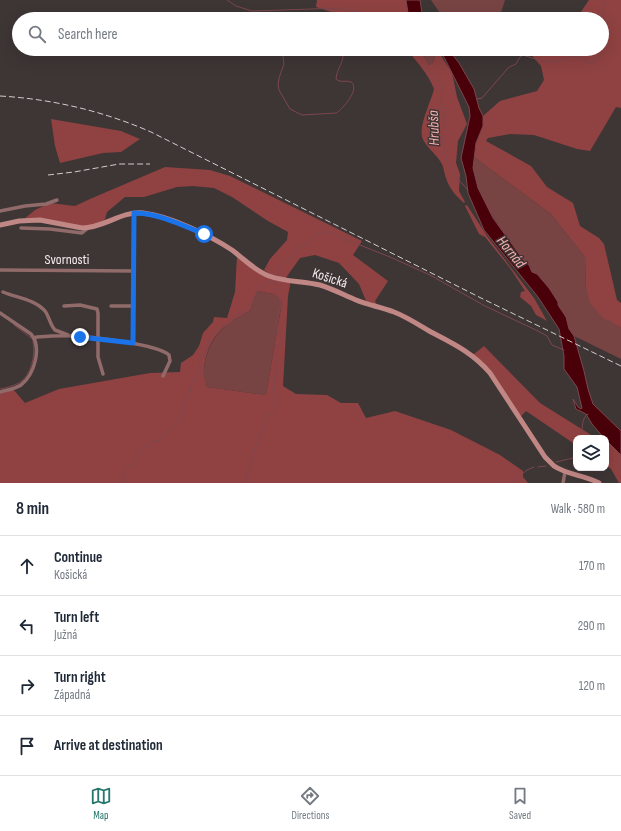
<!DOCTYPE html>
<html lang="en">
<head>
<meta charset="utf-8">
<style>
  :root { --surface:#fff; --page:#f6f6f7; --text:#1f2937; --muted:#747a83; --line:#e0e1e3; --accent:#25766b }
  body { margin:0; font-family:"Sofia Sans Condensed",sans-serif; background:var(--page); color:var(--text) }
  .controls { position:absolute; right:12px; bottom:12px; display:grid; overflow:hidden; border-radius:8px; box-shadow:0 4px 16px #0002 }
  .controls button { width:36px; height:36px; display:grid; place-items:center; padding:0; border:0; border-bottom:1px solid var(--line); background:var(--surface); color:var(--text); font:20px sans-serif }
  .stop { position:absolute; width:12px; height:12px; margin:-9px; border:3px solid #1a73e8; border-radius:50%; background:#fff }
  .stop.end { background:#1a73e8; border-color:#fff; box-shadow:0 1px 4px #0008 }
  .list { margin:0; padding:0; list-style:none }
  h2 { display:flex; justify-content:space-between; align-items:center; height:52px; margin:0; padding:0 16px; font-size:17px }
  h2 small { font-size:13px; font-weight:400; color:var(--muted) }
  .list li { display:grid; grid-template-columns:26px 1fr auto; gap:12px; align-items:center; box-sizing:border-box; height:60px; padding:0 16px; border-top:1px solid var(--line) }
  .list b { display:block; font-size:15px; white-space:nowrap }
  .list p { margin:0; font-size:13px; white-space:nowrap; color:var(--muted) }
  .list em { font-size:13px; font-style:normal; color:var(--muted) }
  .icon { flex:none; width:22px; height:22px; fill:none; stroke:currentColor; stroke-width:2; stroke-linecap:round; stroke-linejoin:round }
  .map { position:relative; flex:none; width:621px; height:483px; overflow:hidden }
  .search { position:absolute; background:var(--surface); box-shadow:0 4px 16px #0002; left:12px; right:12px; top:12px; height:44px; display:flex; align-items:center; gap:10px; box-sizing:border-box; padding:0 14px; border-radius:22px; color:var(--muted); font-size:15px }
  .sheet { height:292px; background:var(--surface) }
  nav { display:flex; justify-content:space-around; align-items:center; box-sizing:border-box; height:56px; border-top:1px solid var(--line); background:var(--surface); font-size:11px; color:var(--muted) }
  nav a { display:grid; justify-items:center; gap:2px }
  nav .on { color:var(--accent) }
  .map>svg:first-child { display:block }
  .green { fill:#774443 }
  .forest { fill:#904242; fill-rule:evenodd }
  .water { fill:#490009; stroke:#7c474e }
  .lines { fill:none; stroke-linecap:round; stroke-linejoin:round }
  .stream { stroke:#7c474e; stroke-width:1 }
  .street { stroke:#906b6a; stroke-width:3.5 }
  .secondary { stroke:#c18785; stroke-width:5 }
  .rail { stroke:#d3cdcd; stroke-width:1; stroke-dasharray:6 3; stroke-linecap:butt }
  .route { stroke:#1a73e8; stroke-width:5 }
  .labels { text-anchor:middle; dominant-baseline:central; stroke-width:3; stroke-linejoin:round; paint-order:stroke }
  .street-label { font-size:14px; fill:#f4eeee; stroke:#3e3535 }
  .water-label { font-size:15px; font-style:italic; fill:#f7b1af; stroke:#3e3535 }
</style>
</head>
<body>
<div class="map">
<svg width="621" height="483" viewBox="0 0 621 483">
  <rect width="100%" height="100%" fill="#3e3535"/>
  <path class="green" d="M431,0H505L499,19H444Z
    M417,49H436L438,51L435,56L433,63L429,65L424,56Z
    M474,157L551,214L585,257L586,288L612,322L621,328V359L574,336L569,329L566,317L560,309L554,295L537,274L532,272L529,265L524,261C506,234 477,202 473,169C472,165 474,160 474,157Z
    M257,291L274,294L282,302L266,395L207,387C206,382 203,374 204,369C208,338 224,323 250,311Z"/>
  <path class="forest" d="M317,0H406L409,19L392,18L391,19H353L316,7Z
    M589,0H621V108L616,107L590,151L577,149L534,135L510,134L488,138L486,141L531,166L547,187L573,203L580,226L599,238L604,244L617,300L621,303V328L611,322V321L604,319L590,303L586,288L585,257L551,214L474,157L476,143L483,126V116L500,101L537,91L544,80L541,66L527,50L529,49H602V19H576Z
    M407,49H417L424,56L429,65L433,63L435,56L438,51L452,73L457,97L467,124L458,141L456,163L460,174L459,191L465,202L464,203C456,196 449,188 446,178C444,173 444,166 440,161C435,153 425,146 422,137C419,124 431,102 434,89C428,73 417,63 407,49Z
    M51,119L121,131L140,139L121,152L103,153L60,163L55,146Z
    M165,167L210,170L230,176L362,241L353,255L388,281L375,301L377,305L367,303L359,284L339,263L315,255L300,258L285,279L291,280L288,296L283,386L296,394L327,395L341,403H358L366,418L395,411L451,430L500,455L523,471V477L528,483H0V392L12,388L25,403L59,389L150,373L180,372L181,363L193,355L199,346L203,333L213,322L214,317L227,318L235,292L237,256L273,276L264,270L270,259L287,240L288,232L268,221L232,197L214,188L193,186L177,187L144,197H125L107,212L105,219L101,224L88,227L24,219L35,210L50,203L75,206L90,199ZM257,291L274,294L282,302L266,395L207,387C206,382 203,374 204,369C207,338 224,323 250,311Z
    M467,205L487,236L534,298L547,321L536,315L531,306L520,297L521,292L525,291L510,268L485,237L479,234L465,206Z
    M484,346L540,403L596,438H576V445L526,411L520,417L505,395L478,361L473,358L474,354Z
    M606,440L621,455V483H619L611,469L606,465Z"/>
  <path class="water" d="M406,0H420L423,19H409Z
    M436,49H448L459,63L474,89L479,108L483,116V126L476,143L473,168L478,188L493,218L524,261L529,265L532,272L537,274L549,288L558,302V305L566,317L569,329L574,336L584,371L588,389L593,404L621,431V455L606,440V438H604L592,424L586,414L576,409L573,399L578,407L581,409L582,408L577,387L564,369V356L559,329L538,297L484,230L468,193L466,176L461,158L470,116L469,107L444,57Z"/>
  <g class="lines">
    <path class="stream" d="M227,0L236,6L252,11L341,8C355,13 372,11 385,19
      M258,12L266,19
      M329,19L333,9
      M602,44L604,41L605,20L603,16V8L605,3L603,0
      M282,49L284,64L279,78L278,85L279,90L290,109L302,115L336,113C342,110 361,88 351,82C346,80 340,83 336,79C337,67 344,64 343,52L339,49
      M414,49L424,58L429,72L434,75L439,83L442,90L441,101L444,114V127L442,141L447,161L454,175L468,190
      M477,99L482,98L509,67L516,64L520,57L523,55C538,60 555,67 569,56L574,58L578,56L586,60L588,64L597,60L600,54L597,52L600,49
      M278,277L281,265L292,257L298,249L309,242L315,235L322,232H331L340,237L390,257L430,275L485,306L538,331L547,336L552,345L564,350
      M14,325L31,338
      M0,389C6,388 13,386 19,383C31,376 36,355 33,342
      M579,438C585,431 579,420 588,414
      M556,462L573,458L576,443
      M538,467L546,466
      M122,483L126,470L137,456L154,441L161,440L181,415L185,402L189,397L192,382L197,377L201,369L199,362L207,348L210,335L231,322L235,315L245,311L260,288L269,281L275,283
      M244,483C251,468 253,450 260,434C262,429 266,425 265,420L273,410L276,401L274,394L275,383L274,380L278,373L275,366L277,361L278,346L282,343L276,323L281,304L275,284L276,280
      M511,483L527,470L534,467"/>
    <path class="street" d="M0,211L25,206L46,204L57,200
      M21,228L50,229L82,233L88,228
      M0,270L134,271
      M3,292C17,298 34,299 45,311C49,316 50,325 55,330L68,335
      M64,306L80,305L97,309L98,313V357L103,374
      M111,306H134
      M0,313L31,334C42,347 35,374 21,385C15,389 7,390 0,392
      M34,338L37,337C49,336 62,335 74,336C92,337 157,344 169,355L170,361L163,376
      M133,343L134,213
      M563,483L565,472"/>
    <path class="secondary" d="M0,225L19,221L40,220L82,228C104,228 121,211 143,213C170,216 209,235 232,250C244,259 255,271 269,276C285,282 303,281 320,285C333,289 344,295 356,300C368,305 381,307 394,312C407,317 419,325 431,332C454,344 473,353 490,373L545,457C548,460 551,463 554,466C567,475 585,475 599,483"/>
    <path class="rail" d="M0,96C52,99 103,111 151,132L481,298L621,366
      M48,175L74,172L119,164H150"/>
  </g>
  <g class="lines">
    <path class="route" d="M80,337L133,343L134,213C158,213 182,225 204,234"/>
  </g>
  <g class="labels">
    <g class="street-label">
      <text x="67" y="259">Svornosti</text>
      <text transform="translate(330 278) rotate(18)">Košická</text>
    </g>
    <g class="water-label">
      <text transform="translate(434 128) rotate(-92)">Hrubša</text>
      <text transform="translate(511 252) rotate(51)">Hornád</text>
    </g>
  </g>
</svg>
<div class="controls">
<button><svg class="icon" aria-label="layers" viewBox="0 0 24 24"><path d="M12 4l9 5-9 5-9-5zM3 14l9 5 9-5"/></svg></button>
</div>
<div class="stop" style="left:204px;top:234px"></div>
<div class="stop end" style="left:80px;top:337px"></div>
<div class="search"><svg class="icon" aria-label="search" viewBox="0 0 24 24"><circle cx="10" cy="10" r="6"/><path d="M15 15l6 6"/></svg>Search here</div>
</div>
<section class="sheet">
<h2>8 min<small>Walk · 580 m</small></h2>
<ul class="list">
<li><svg class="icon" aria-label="ahead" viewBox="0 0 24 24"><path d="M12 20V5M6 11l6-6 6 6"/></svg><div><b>Continue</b><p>Košická</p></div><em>170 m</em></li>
<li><svg class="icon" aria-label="left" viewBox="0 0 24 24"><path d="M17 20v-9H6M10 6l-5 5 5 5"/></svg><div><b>Turn left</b><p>Južná</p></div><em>290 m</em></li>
<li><svg class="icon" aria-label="right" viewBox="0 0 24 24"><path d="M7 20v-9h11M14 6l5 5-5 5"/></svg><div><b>Turn right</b><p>Západná</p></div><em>120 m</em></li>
<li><svg class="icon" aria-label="arrive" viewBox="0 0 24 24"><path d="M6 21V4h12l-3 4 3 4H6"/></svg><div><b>Arrive at destination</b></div></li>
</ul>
</section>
<nav>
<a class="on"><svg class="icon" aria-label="map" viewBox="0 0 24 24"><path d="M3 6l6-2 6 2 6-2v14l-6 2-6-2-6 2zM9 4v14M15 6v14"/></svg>Map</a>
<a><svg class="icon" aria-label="directions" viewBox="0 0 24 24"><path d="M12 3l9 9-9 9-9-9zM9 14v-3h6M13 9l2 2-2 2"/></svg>Directions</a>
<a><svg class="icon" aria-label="saved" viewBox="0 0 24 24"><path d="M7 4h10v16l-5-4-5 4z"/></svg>Saved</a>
</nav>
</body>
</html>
